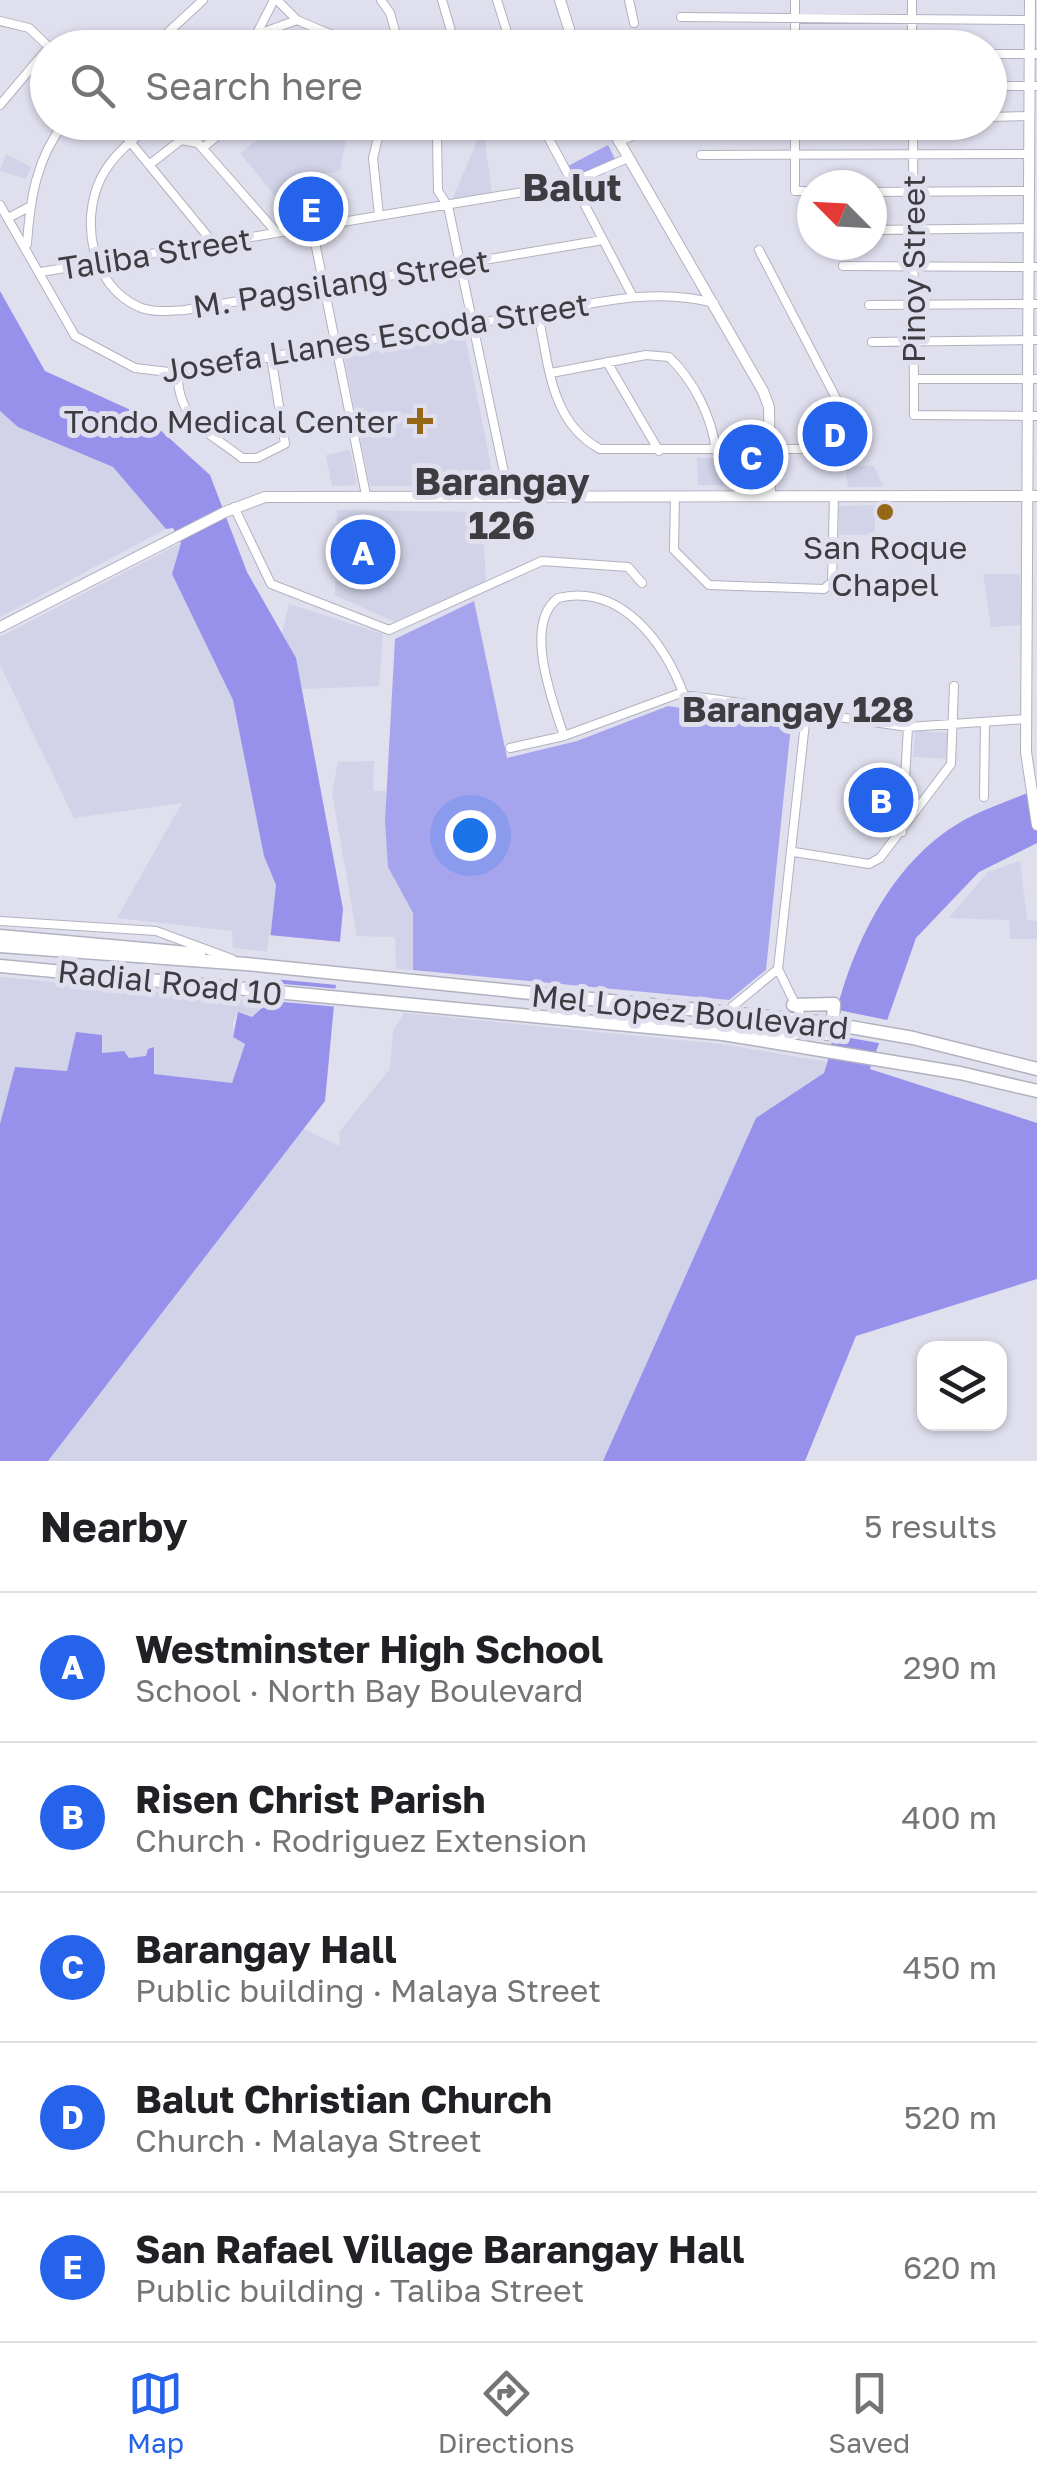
<!DOCTYPE html>
<html lang="en">
<head>
<meta charset="utf-8">
<style>
  :root { --surface:#fff; --page:#f2f2f2; --text:#202124; --muted:#757577; --line:#e0e0e0; --accent:#2563eb }
  body { margin:0; font-family:"Golos Text",sans-serif; background:var(--page); color:var(--text) }
  .controls { position:absolute; right:30px; bottom:30px; display:grid; overflow:hidden; border-radius:20px; box-shadow:0 2px 8px #0004 }
  .controls button { width:90px; height:90px; display:grid; place-items:center; padding:0; border:0; border-bottom:2px solid var(--line); background:var(--surface); color:var(--text); font:50px sans-serif }
  .compass { position:absolute; left:797px; top:170px; width:90px; height:90px; border-radius:50%; background:var(--surface); box-shadow:0 2px 8px #0004; rotate:294deg }
  .you { position:absolute; left:470px; top:835px; width:35px; height:35px; margin:-25px; border:8px solid #fff; border-radius:50%; background:#1a73e8; box-shadow:0 0 0 15px #1a73e833 }
  .badge { display:grid; place-items:center; width:65px; height:65px; border-radius:50%; background:var(--accent); color:#fff; font-size:32px; font-weight:700 }
  .pin { position:absolute; translate:-50% -50%; border:5px solid #fff; box-shadow:0 2px 10px #0006 }
  .list { margin:0; padding:0; list-style:none }
  h2 { display:flex; justify-content:space-between; align-items:center; height:130px; margin:0; padding:0 40px; font-size:42px }
  h2 small { font-size:32px; font-weight:400; color:var(--muted) }
  .list li { display:grid; grid-template-columns:65px 1fr auto; gap:30px; align-items:center; box-sizing:border-box; height:150px; padding:0 40px; border-top:2px solid var(--line) }
  .list b { display:block; font-size:38px; white-space:nowrap }
  .list p { margin:0; font-size:32px; white-space:nowrap; color:var(--muted) }
  .list em { font-size:32px; font-style:normal; color:var(--muted) }
  .icon { flex:none; width:55px; height:55px; fill:none; stroke:currentColor; stroke-width:2; stroke-linecap:round; stroke-linejoin:round }
  .map { position:relative; flex:none; width:1037px; height:1461px; overflow:hidden }
  .search { position:absolute; background:var(--surface); box-shadow:0 2px 8px #0004; left:30px; right:30px; top:30px; height:110px; display:flex; align-items:center; gap:25px; box-sizing:border-box; padding:0 35px; border-radius:55px; color:var(--muted); font-size:38px }
  .sheet { height:880px; background:var(--surface) }
  nav { display:flex; justify-content:space-around; align-items:center; box-sizing:border-box; height:140px; border-top:2px solid var(--line); background:var(--surface); font-size:28px; color:var(--muted) }
  nav a { display:grid; justify-items:center; gap:5px }
  nav .on { color:var(--accent) }
  .map>svg:first-child { display:block }
  .built { fill:#d2d2e8 }
  .green { fill:#a7a4ee }
  .water { fill:#9791eb }
  .pier { fill:#dfdfee }
  .lines { fill:none; stroke-linecap:round; stroke-linejoin:round }
  .street-casing { stroke:#b1b2bf; stroke-width:10 }
  .secondary-casing { stroke:#b1b2bf; stroke-width:12 }
  .highway-casing { stroke:#b1b2bf; stroke-width:15 }
  .street { stroke:#fff; stroke-width:8 }
  .secondary { stroke:#fff; stroke-width:10 }
  .highway { stroke:#fff; stroke-width:12 }
  .highway-bridge-casing { stroke:#b1b2bf; stroke-width:15; stroke-linecap:butt }
  .highway-bridge { stroke:#fff; stroke-width:12 }
  .poi-dot { fill:#966816; stroke:#dfdfee; stroke-width:4 }
  .labels { text-anchor:middle; dominant-baseline:central; stroke-width:10; stroke-linejoin:round; paint-order:stroke }
  .street-label { font-size:32px; fill:#3c3c41; stroke:#dfdfee }
  .poi-label { font-size:32px; fill:#3c3c41; stroke:#dfdfee; text-anchor:end }
  .neighbourhood-label { font-size:35px; font-weight:bold; fill:#3c3c41; stroke:#dfdfee }
  .quarter-label { font-size:38px; font-weight:bold; fill:#3c3c41; stroke:#dfdfee }
</style>
</head>
<body>
<div class="map">
<svg width="1037" height="1461" viewBox="0 0 1037 1461">
  <rect width="100%" height="100%" fill="#dfdfee"/>
  <path class="built" d="M278,123H349L340,171L307,177L311,182L282,205L240,153Z
    M483,127L492,193L452,200Z
    M6,154L31,167L26,179L0,171Z
    M465,337L495,486H370L344,356Z
    M0,411L18,427L113,467L166,529L0,617Z
    M350,450L357,485L332,486L326,455Z
    M697,458H735L736,477L738,459L761,460L760,486L698,485Z
    M845,466H874L883,487H848Z
    M875,505V535H839V506Z
    M337,510L482,512L486,584L399,624L335,595Z
    M181,543L172,574L233,700L264,856L276,885L270,952L233,948L232,931L117,918L182,803L74,818L0,665V637Z
    M983,574H1020L1021,625L991,627Z
    M289,604L383,634L379,686L302,689L296,659L282,633Z
    M915,731L949,733L947,759L913,757Z
    M374,761L373,791H386L388,867L414,913L413,970L396,969L395,937L357,936L332,793L338,762Z
    M1020,861L1027,920L1037,921V939H1010L1009,920L949,918L988,872Z
    M0,977L254,1001L263,1007L252,1017L238,1012L233,1022V1037L245,1044L232,1083L153,1074L146,1056L128,1058L124,1051L101,1053L67,1071L15,1068L0,1124Z
    M404,1013L721,1044L828,1062L824,1073L756,1118L603,1461H48L303,1129L340,1146L339,1132L390,1069L393,1030Z"/>
  <path class="green" d="M608,145L616,161L579,178L571,174L568,166Z
    M474,601L507,758L577,741L668,706L791,725L766,970L729,1000L413,970V913L388,867L385,821L395,639Z"/>
  <path class="water" d="M0,291L45,371L146,417L210,475L247,572L296,658L343,909L325,1101L48,1461H0V1124L15,1067L67,1071L76,1032L102,1035V1053L124,1051L129,1058L146,1056L148,1049L154,1047V1074L232,1083L245,1044L233,1037L238,1012L252,1017L263,1007L276,885L264,856L233,700L172,574L181,543L173,528L166,529L113,467L18,427L0,411Z
    M1037,789V843L979,872L916,938L870,1069L1037,1123V1279L856,1336L805,1461H603L756,1118L824,1073C833,1049 833,1022 840,998C860,930 897,860 959,823C983,809 1012,800 1037,789Z"/>
  <path class="pier" d="M269,935L342,942L337,985L264,978Z
    M262,982L340,989L339,1007L261,1000Z
    M833,1009L892,1021L884,1044L828,1034Z"/>
  <g class="lines">
    <g class="street-casing">
      <path id="street" d="M277,0L297,20
        M381,0L390,13L400,48
        M442,0L456,48
        M497,0L512,48
        M629,0L634,23
        M912,0V48
        M681,17L1030,20
        M0,21L29,28L50,48
        M256,35L297,20L363,48
        M151,48L203,0
        M241,48L256,35L274,0
        M795,48V0
        M990,54H1037
        M990,86H1037
        M0,105L48,48
        M990,117L1030,116
        M114,122L214,244
        M154,122C134,139 113,154 101,178C80,221 91,286 139,307C154,313 169,311 185,310L603,240
        M411,122L437,138L438,191L448,206L509,496
        M540,122L570,178
        M795,122V191H812
        M913,122L914,415L1037,416
        M618,142L666,122
        M204,147L234,122
        M701,155L1030,154
        M149,165L181,140L198,143L277,233
        M577,180L628,158
        M577,190L633,297
        M872,192L1030,191
        M0,205L75,336L135,368L177,373C290,353 403,334 517,317C582,307 649,285 714,303
        M379,216L373,158L382,122
        M8,218L31,206
        M312,227L366,495
        M872,230L1030,228
        M806,232L812,231
        M27,244C30,200 36,158 65,122
        M843,266L1037,267
        M41,272L565,185L570,178L579,185L573,192L565,185
        M869,305L1037,304
        M538,314C549,364 550,422 600,449H842L851,433L849,423L759,250
        M872,342L1037,340
        M607,362L659,451
        M177,373C180,423 205,429 242,458H257L285,444L271,356
        M551,373L646,355L669,357C694,381 712,417 716,451
        M914,379H1037
        M675,496L674,550L709,585L824,589L832,582L834,496
        M234,507L271,584L389,630L542,561L628,567L642,583
        M564,736C552,700 523,624 558,598C621,583 664,642 684,695
        M510,748L564,736L678,694L908,727L1026,719
        M984,797L985,722
        M902,832L908,727
        M794,852L869,864L880,858L951,764L954,686
        M0,921L156,931L232,959
        M727,1011L778,969
        M803,1020L778,969L806,714"/>
    </g>
    <g class="secondary-casing">
      <path id="secondary" d="M560,0L575,48
        M1030,0L1026,752L1037,825
        M608,122L763,391L769,407L770,496
        M0,627L225,512L265,497L1037,496"/>
    </g>
    <g class="highway-casing">
      <path id="highway" d="M0,936L199,954
        M0,946L246,964L827,1023
        M0,966L723,1034L960,1073L1037,1091
        M913,1038L1037,1069
        M772,1041L797,1032L832,1034L834,1004L793,1005"/>
    </g>
    <use href="#street" class="street"/>
    <use href="#secondary" class="secondary"/>
    <use href="#highway" class="highway"/>
    <g class="highway-bridge-casing">
      <path id="highway-bridge" d="M827,1023L913,1038"/>
    </g>
    <use href="#highway-bridge" class="highway-bridge"/>
  </g>
  <g class="poi-dot">
    <path d="M415 406h10v10h10v10h-10v10h-10v-10h-10v-10h10z"/>
    <circle cx="885" cy="512" r="10"/>
  </g>
  <g class="labels">
    <g class="street-label">
      <text transform="translate(155 253) rotate(-9)">Taliba Street</text>
      <text transform="translate(913 269) rotate(-90)">Pinoy Street</text>
      <text transform="translate(341 283) rotate(-9)">M. Pagsilang Street</text>
      <text transform="translate(375 337) rotate(-9)">Josefa Llanes Escoda Street</text>
      <text transform="translate(170 982) rotate(6)">Radial Road 10</text>
      <text transform="translate(690 1011) rotate(6)">Mel Lopez Boulevard</text>
    </g>
    <g class="poi-label">
      <text x="398" y="421">Tondo Medical Center</text>
      <text x="885" y="547" text-anchor="middle">San Roque<tspan x="885" dy="37">Chapel</tspan></text>
    </g>
    <g class="neighbourhood-label">
      <text x="798" y="709">Barangay 128</text>
    </g>
    <g class="quarter-label">
      <text x="572" y="186">Balut</text>
      <text x="502" y="480">Barangay<tspan x="502" dy="44">126</tspan></text>
    </g>
  </g>
</svg>
<div class="controls">
<button><svg class="icon" aria-label="layers" viewBox="0 0 24 24"><path d="M12 4l9 5-9 5-9-5zM3 14l9 5 9-5"/></svg></button>
</div>
<svg class="compass" viewBox="-18 -18 36 36"><path d="M0-13l5 13h-10z" fill="#e53935"/><path d="M0 13l5-13h-10z" fill="#757577"/></svg>
<div class="you"></div>
<div class="pin badge" style="left:363px;top:552px">A</div>
<div class="pin badge" style="left:881px;top:800px">B</div>
<div class="pin badge" style="left:751px;top:457px">C</div>
<div class="pin badge" style="left:835px;top:434px">D</div>
<div class="pin badge" style="left:311px;top:209px">E</div>
<div class="search"><svg class="icon" aria-label="search" viewBox="0 0 24 24"><circle cx="10" cy="10" r="6"/><path d="M15 15l6 6"/></svg>Search here</div>
</div>
<section class="sheet">
<h2>Nearby<small>5 results</small></h2>
<ul class="list">
<li><span class="badge">A</span><div><b>Westminster High School</b><p>School · North Bay Boulevard</p></div><em>290 m</em></li>
<li><span class="badge">B</span><div><b>Risen Christ Parish</b><p>Church · Rodriguez Extension</p></div><em>400 m</em></li>
<li><span class="badge">C</span><div><b>Barangay Hall</b><p>Public building · Malaya Street</p></div><em>450 m</em></li>
<li><span class="badge">D</span><div><b>Balut Christian Church</b><p>Church · Malaya Street</p></div><em>520 m</em></li>
<li><span class="badge">E</span><div><b>San Rafael Village Barangay Hall</b><p>Public building · Taliba Street</p></div><em>620 m</em></li>
</ul>
</section>
<nav>
<a class="on"><svg class="icon" aria-label="map" viewBox="0 0 24 24"><path d="M3 6l6-2 6 2 6-2v14l-6 2-6-2-6 2zM9 4v14M15 6v14"/></svg>Map</a>
<a><svg class="icon" aria-label="directions" viewBox="0 0 24 24"><path d="M12 3l9 9-9 9-9-9zM9 14v-3h6M13 9l2 2-2 2"/></svg>Directions</a>
<a><svg class="icon" aria-label="saved" viewBox="0 0 24 24"><path d="M7 4h10v16l-5-4-5 4z"/></svg>Saved</a>
</nav>
</body>
</html>
